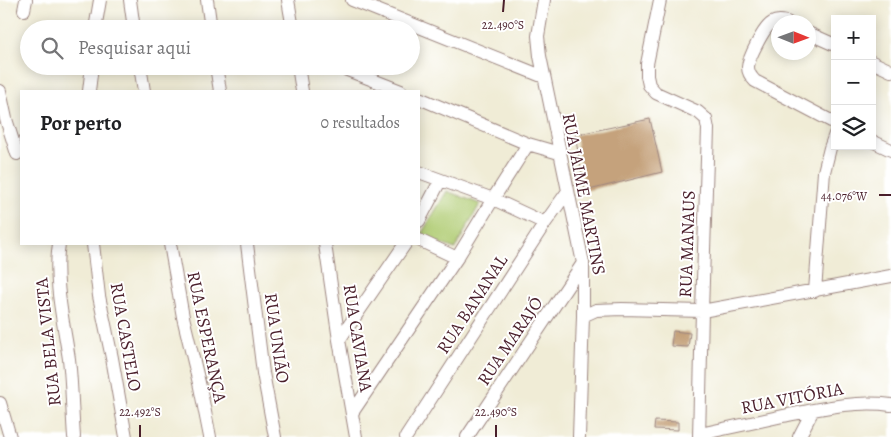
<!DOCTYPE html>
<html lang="pt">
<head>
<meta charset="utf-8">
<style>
  :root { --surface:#fff; --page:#f6f6f6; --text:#202124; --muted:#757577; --line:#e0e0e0 }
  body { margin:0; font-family:Alegreya,serif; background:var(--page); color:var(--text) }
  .controls { position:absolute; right:15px; top:15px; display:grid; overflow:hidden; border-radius:0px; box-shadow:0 2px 12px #0003 }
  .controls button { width:45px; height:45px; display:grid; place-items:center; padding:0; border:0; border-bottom:1px solid var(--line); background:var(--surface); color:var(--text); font:25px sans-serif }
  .compass { position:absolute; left:771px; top:15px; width:45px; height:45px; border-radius:50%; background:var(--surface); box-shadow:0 2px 12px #0003; rotate:91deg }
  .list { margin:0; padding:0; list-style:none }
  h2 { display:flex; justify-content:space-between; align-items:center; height:65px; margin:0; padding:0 20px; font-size:21px }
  h2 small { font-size:16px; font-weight:400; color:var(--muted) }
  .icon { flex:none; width:28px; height:28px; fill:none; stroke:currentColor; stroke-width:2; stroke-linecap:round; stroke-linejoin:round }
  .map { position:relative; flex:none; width:891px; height:437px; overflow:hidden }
  .search { position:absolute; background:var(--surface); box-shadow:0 2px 12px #0003; left:20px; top:20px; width:400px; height:55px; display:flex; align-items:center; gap:12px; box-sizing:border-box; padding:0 18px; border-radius:28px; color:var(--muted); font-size:19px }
  .panel { position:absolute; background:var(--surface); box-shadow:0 2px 12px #0003; left:20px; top:90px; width:400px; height:155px; border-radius:0px }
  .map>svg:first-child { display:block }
  .green { fill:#b0cc73; stroke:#7d764f }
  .building { fill:#c5a27b }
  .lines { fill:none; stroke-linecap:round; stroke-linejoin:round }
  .minor-casing { stroke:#9d8680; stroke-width:14 }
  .minor { stroke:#fff; stroke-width:12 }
  .ticks { fill:none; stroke:#4a1f2b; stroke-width:2 }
  .labels { text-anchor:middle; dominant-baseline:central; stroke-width:4; stroke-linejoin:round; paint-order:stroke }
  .street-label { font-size:18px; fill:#4a1f2b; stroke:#fff }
  .ticks-label { font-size:12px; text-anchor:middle; fill:#4a1f2b; stroke:#fff; stroke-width:4; stroke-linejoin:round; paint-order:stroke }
</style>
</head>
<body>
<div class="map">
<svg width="891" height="437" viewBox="0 0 891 437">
  <rect width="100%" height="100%" fill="#fff"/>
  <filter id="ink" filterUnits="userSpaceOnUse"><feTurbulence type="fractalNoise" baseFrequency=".02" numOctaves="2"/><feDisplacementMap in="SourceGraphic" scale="10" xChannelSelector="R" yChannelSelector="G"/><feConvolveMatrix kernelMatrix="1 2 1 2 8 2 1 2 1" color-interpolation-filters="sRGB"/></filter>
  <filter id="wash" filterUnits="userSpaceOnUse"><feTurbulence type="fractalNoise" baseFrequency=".0096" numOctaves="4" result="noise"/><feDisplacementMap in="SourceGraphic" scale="20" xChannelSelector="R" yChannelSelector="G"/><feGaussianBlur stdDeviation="1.12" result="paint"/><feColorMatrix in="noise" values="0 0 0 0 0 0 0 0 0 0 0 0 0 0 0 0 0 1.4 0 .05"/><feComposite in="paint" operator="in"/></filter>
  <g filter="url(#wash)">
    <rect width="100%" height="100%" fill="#f0ecd6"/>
    <path class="green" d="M447,191L480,204L455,249L420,236Z"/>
    <g id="blocks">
      <path class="building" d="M650,119L662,172L585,191L575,135Z
        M673,331L690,333L688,347L671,346Z
        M655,421L678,422V430L654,429Z"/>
    </g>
  </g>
  <g filter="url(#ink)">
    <use href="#blocks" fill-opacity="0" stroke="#9d8680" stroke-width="1"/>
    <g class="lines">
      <g class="minor-casing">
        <path id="minor" d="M130,0L134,29
          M207,0L211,29
          M288,0L293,29
          M352,0L544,77
          M544,0L538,36L540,56L583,263V316L579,437
          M660,0L647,64V76L649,85L656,93L698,112L706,119L708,129L702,311L699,437
          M24,10L26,0
          M787,22C782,21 777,20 772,23C764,27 748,59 748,67C748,73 751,77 755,81L835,123
          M95,29L100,0
          M808,33L835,45
          M872,62L891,71
          M140,66L144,91
          M216,66L220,91
          M298,66L302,91
          M337,66L401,91
          M0,91L6,119L17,154
          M89,91L92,66
          M419,98L528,144L559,153
          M872,141L891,150
          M419,172L493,199L545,223
          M419,221L440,181
          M419,240L457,258
          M59,244C53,278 64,325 69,359C72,385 72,411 74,437
          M93,244L99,296L112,358L126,437
          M170,244L183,317L200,387L210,437
          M247,244L263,373L275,437
          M325,244L339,340L356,437
          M815,291L824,172L830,148L835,134
          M583,316L596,310L622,309L702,311L891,276
          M339,340L405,244
          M0,403L10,437
          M352,413L457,258L493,199L528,144
          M700,434C728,428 756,422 783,416C819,409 855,400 891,405
          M406,437L545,223L568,191
          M467,437L583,263
          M799,437L813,410"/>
      </g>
      <use href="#minor" class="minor"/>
    </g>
  </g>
  <path class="ticks" d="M503,12L504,0M879,195H891M140,437V425M496,437V425"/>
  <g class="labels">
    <g class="street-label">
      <text transform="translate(584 194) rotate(79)">RUA JAIME MARTINS</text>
      <text transform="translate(687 244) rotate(-88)">RUA MANAUS</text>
      <text transform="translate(472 304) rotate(-57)">RUA BANANAL</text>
      <text transform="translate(126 337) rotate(80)">RUA CASTELO</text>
      <text transform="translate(207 337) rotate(78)">RUA ESPERANÇA</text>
      <text transform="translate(277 338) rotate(82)">RUA UNIÃO</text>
      <text transform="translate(358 338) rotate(81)">RUA CAVIANA</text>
      <text transform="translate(510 341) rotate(-56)">RUA MARAJÓ</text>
      <text transform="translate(48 342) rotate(-96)">RUA BELA VISTA</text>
      <text transform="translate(792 398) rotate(-11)">RUA VITÓRIA</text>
    </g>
  </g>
  <g class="ticks-label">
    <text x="503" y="29">22.490°S</text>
    <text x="844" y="200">44.076°W</text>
    <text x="140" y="416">22.492°S</text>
    <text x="496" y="416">22.490°S</text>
  </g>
</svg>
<div class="controls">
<button>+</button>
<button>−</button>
<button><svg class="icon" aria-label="layers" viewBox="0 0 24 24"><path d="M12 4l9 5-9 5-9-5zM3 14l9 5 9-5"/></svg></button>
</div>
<svg class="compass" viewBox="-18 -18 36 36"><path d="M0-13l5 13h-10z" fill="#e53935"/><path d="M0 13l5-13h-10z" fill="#757577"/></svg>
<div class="search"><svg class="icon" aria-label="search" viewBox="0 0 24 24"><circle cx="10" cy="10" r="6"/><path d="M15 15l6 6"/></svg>Pesquisar aqui</div>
<section class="panel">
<h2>Por perto<small>0 resultados</small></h2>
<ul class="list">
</ul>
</section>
</div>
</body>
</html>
